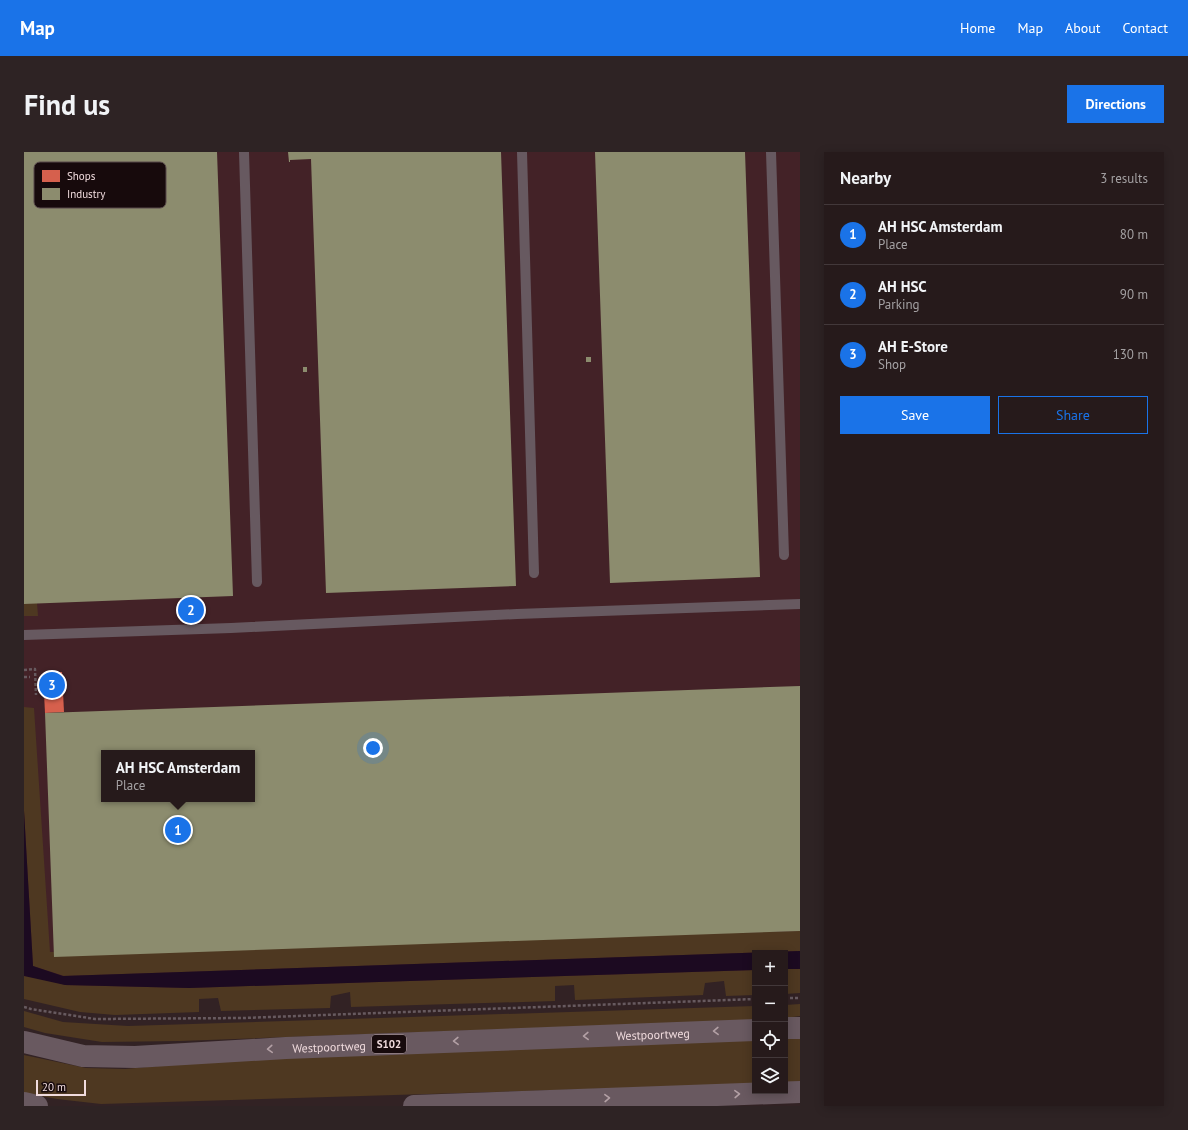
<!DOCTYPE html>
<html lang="en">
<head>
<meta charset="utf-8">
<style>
  :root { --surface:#261a1b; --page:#2e2324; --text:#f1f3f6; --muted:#a4a1a3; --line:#42383a; --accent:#1a73e8 }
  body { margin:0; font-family:"PT Sans",sans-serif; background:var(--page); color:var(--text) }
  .controls { position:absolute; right:12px; bottom:12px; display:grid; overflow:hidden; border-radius:0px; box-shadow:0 2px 10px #0003 }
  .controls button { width:36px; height:36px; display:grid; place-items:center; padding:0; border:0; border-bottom:1px solid var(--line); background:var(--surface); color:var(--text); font:20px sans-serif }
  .scale { position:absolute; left:12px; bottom:10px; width:50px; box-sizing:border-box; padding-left:4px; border:2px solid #f0dbdd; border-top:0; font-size:11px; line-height:14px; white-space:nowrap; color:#f0dbdd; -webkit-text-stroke:3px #170a0c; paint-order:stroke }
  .you { position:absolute; left:349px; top:596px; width:14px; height:14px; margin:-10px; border:3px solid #fff; border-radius:50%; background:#1a73e8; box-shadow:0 0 0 6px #1a73e833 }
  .badge { display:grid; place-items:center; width:26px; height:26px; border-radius:50%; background:var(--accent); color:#fff; font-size:13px; font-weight:700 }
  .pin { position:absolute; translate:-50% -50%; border:2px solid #fff; box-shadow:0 1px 4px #0006 }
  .popup { position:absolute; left:77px; top:598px; width:154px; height:52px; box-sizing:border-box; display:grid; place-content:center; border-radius:0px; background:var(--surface); filter:drop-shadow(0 1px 3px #0005); font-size:13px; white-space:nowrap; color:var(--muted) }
  .popup b { font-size:15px; color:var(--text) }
  .popup::after { content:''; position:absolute; left:50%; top:100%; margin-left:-8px; border:8px solid transparent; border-top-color:var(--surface) }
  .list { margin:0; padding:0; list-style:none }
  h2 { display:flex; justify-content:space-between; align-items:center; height:52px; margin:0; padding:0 16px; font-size:17px }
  h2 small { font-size:13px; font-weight:400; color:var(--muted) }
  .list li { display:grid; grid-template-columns:26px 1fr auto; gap:12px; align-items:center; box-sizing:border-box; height:60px; padding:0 16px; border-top:1px solid var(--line) }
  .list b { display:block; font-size:15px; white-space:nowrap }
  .list p { margin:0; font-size:13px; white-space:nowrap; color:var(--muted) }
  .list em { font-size:13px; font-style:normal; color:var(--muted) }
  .actions { display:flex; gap:8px; padding:12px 16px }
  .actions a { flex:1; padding:9px 0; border:1px solid var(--accent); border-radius:0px; text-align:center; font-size:14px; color:var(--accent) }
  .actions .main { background:var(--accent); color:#fff }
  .icon { flex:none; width:22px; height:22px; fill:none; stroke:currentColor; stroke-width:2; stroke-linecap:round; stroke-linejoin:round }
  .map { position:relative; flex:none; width:776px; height:954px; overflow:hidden; border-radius:0px }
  header { display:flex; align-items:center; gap:24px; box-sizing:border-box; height:56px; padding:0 20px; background:var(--accent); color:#fff }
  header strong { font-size:19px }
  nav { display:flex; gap:22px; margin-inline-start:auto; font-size:14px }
  .intro { display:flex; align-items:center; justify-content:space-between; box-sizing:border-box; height:96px; padding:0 24px }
  h1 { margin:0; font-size:28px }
  .button { padding:10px 18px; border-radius:0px; background:var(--accent); color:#fff; font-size:14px; font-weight:700 }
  main { display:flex; gap:24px; padding:0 24px }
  aside { flex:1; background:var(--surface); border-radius:0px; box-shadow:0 2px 10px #0003 }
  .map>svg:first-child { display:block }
  .built { fill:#432227; fill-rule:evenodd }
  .green { fill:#4e3821 }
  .water { fill:#1c0a21 }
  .shops { fill:#d6604d }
  .industry { fill:#8c8c6e; fill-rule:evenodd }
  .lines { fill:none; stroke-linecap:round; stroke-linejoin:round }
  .path { stroke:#675a5f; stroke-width:2.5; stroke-dasharray:3 2; stroke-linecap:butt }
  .lane { stroke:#675960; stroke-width:10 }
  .primary { stroke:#695960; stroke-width:22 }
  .oneway { stroke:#b3a0a5 }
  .labels { text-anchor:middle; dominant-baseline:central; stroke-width:4; stroke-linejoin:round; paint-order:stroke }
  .shield { fill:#170a0c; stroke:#af9c9e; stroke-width:1 }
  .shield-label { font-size:11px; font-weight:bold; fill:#f0dbdd }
  .street-label { font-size:12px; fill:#f0dbdd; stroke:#170a0c }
  .key { fill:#170a0c; stroke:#58494b; stroke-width:1 }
  .key-label { font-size:11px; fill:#f0dbdd }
</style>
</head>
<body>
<header>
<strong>Map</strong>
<nav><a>Home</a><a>Map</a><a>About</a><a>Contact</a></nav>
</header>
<div class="intro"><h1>Find us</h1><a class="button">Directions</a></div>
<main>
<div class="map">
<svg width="776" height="954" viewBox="0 0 776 954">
  <rect width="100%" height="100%" fill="#322224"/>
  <path class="built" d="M0,0H776V821H761V801H731V822L46,841L0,820ZM80,601H228V647H80Z"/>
  <path class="green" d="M13,451L14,464H0V452Z
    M0,555L10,556L26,800L776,779V799L40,824L9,814L0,659Z
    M761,817H776V841L761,842Z
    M731,818V843L702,844L700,829L681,831L679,843L551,848L550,833L531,834V849L327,855L326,840L307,844L306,856L197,859L194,846L175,847V860L91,863L56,860L0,847V820L41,833L165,836Z
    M776,852V864L761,866V853Z
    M731,854V868L156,889L78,890L21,881L0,875V859L39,870L104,874Z
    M761,885H776V929L761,931Z
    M731,886V932L77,952L33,947L0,941V903L62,916L101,917L222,906Z"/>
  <path class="water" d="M0,659L9,814L39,824L776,799V817H761V801H731V818L165,836L41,833L0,824Z"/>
  <path class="shops" d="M38,520L40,560L21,561L19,521Z"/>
  <path class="industry" d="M0,0H193L209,444L0,452Z
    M264,0H477L492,434L302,441L287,7L266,8V10H265Z
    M571,0H721L736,425L586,431Z
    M562,205H567V210H562Z
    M279,215H283V220H279Z
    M776,534V779L30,805L21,561ZM80,601H228V647H80Z"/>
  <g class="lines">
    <path class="path" d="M0,518L11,517L12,543
      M0,525H6
      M761,846H776
      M0,855L7,857L71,867L219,866L731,847"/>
    <path class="lane" d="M220,0L233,430
      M498,0L510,421
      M747,0L760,403
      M0,483L207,476L493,462L776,452"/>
    <g class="primary">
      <path d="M761,876H776"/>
      <path id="s1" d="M0,890L59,904L111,905L262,896L731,878"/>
      <path d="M0,951L13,954"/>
      <path d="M390,954L776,940"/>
    </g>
  </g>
  <defs><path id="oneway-chevron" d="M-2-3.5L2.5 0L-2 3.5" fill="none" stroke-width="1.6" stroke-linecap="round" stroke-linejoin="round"/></defs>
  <g class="oneway">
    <use href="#oneway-chevron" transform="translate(692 879) rotate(178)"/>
    <use href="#oneway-chevron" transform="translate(562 884) rotate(178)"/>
    <use href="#oneway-chevron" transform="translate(432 889) rotate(178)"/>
    <use href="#oneway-chevron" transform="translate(246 897) rotate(176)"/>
    <use href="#oneway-chevron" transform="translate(713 942) rotate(-2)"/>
    <use href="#oneway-chevron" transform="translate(583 946) rotate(-2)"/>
  </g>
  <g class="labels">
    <rect class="shield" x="348" y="883" width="34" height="18" rx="3"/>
    <g class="shield-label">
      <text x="365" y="892">S102</text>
    </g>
    <g class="street-label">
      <text stroke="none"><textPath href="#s1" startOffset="631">Westpoortweg</textPath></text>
      <text stroke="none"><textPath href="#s1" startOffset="307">Westpoortweg</textPath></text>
    </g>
  </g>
  <rect x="10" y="10" width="132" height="46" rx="6" class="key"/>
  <rect x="18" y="18" width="18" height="12" fill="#d6604d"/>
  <rect x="18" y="36" width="18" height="12" fill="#8c8c6e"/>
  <g class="key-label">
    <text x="43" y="28">Shops</text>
    <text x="43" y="46">Industry</text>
  </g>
</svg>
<div class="controls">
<button>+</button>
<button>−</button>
<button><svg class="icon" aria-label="locate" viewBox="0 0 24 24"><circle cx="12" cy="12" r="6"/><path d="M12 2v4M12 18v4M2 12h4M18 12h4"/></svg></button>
<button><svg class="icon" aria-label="layers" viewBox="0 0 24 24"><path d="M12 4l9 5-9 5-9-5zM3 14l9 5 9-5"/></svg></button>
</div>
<div class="scale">20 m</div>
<div class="you"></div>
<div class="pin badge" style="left:154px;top:678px">1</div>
<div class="popup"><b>AH HSC Amsterdam</b>Place</div>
<div class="pin badge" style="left:167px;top:458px">2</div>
<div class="pin badge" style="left:28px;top:533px">3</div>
</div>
<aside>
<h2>Nearby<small>3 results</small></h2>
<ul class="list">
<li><span class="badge">1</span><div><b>AH HSC Amsterdam</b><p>Place</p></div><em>80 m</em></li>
<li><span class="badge">2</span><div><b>AH HSC</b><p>Parking</p></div><em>90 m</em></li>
<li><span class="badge">3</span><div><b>AH E-Store</b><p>Shop</p></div><em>130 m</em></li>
</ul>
<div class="actions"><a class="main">Save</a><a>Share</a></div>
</aside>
</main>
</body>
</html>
